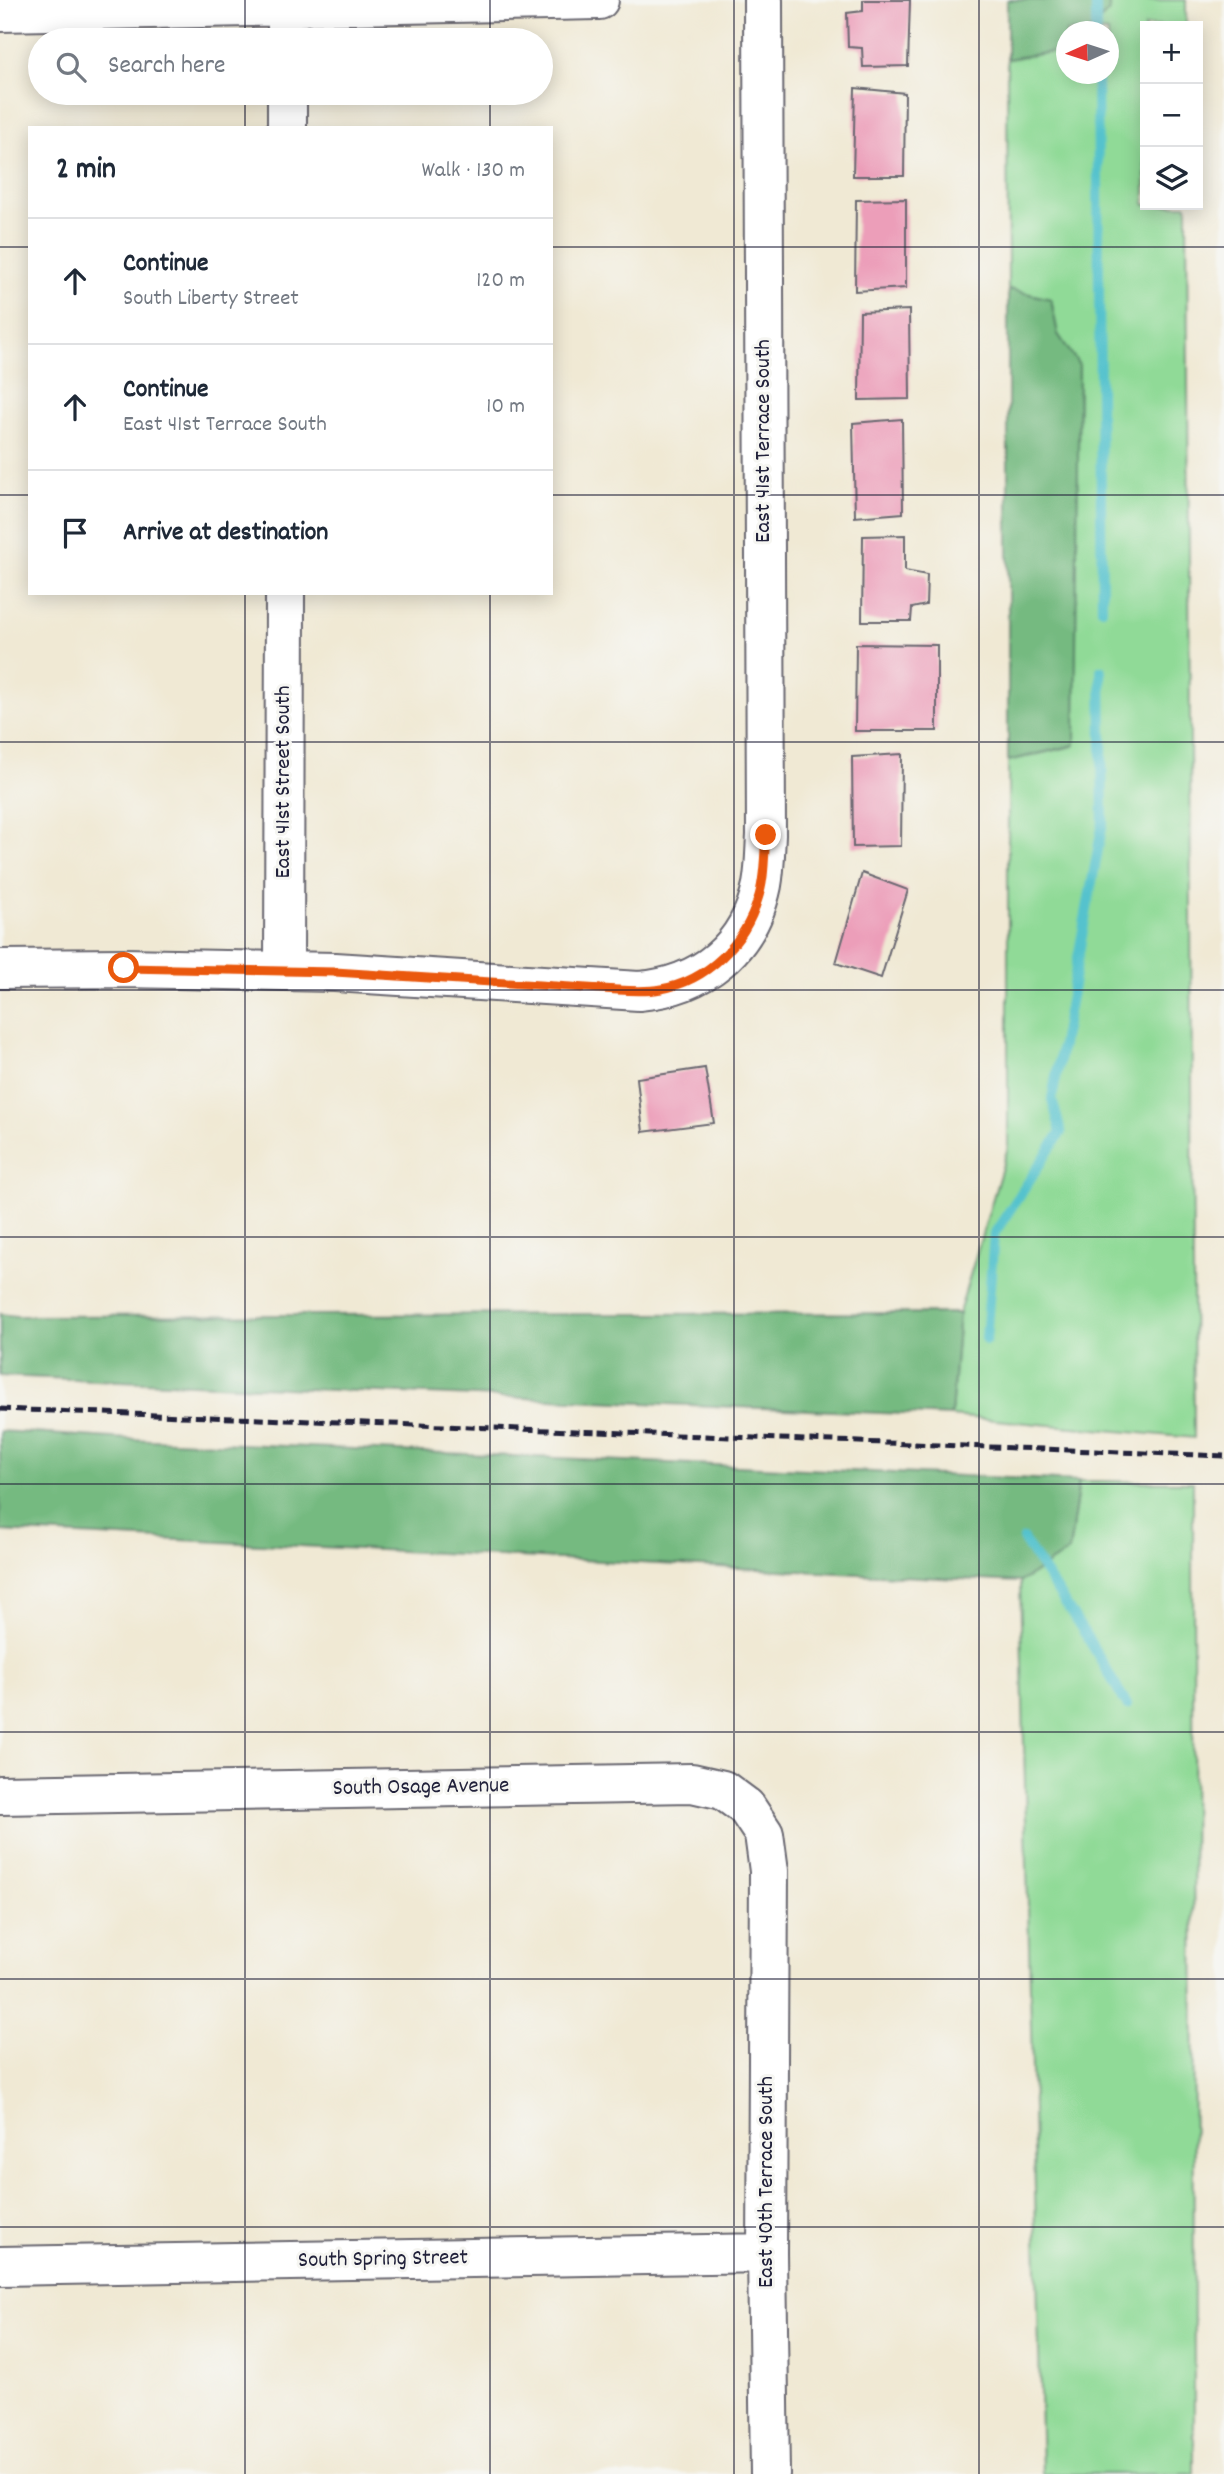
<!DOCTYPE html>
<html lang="en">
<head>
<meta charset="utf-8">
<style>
  :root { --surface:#fff; --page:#f6f6f7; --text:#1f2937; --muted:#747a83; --line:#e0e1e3 }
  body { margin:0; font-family:Dekko,sans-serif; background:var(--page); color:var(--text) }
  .controls { position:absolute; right:21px; top:21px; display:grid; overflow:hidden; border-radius:0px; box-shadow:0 4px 18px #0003 }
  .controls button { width:63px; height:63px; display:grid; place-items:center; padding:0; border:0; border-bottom:2px solid var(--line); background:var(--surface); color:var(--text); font:35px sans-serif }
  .compass { position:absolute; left:1056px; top:21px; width:63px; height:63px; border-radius:50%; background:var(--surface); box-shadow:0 4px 18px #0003; rotate:267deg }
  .stop { position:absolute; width:21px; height:21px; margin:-16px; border:5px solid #ea580c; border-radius:50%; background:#fff }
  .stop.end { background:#ea580c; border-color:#fff; box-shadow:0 2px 7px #0008 }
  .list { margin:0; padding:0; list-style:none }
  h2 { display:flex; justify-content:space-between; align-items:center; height:91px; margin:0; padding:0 28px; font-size:30px }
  h2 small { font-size:23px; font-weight:400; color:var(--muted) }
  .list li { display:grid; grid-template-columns:46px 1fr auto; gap:21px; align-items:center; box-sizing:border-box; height:126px; padding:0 28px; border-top:2px solid var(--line) }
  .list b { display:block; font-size:26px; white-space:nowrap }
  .list p { margin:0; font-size:23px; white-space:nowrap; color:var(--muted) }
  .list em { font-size:23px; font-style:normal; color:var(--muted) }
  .icon { flex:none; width:38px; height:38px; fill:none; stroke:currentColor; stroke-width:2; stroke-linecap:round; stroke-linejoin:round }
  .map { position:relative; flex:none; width:1224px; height:2474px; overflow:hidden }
  .search { position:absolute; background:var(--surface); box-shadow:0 4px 18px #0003; left:28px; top:28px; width:525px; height:77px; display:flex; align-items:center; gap:18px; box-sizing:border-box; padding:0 24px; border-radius:38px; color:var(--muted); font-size:26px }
  .panel { position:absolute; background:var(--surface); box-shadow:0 4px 18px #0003; left:28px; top:126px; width:525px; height:469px; border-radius:0px }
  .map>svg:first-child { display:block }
  .green { fill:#90da97; stroke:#597e69; stroke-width:2 }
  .forest { fill:#74ba80; stroke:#4b6e5e; stroke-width:2 }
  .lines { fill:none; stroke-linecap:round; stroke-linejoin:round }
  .stream { stroke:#55c2cd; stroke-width:10 }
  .building { fill:#ec9eb9 }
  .street-casing { stroke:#6a6871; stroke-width:42 }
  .street { stroke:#fff; stroke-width:38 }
  .rail { stroke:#22223b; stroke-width:5; stroke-dasharray:10 5; stroke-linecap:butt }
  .route { stroke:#ea580c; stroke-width:9 }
  .grid { fill:none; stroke:#22223b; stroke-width:2; stroke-opacity:0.55 }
  .labels { text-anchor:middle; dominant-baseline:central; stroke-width:6; stroke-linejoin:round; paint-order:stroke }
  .street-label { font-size:23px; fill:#22223b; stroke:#f6f6f2 }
</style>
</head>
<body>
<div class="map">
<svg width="1224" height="2474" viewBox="0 0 1224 2474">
  <rect width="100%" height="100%" fill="#f6f6f2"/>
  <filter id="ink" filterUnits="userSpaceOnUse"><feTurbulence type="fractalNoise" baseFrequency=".0143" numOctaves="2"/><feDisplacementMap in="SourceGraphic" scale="14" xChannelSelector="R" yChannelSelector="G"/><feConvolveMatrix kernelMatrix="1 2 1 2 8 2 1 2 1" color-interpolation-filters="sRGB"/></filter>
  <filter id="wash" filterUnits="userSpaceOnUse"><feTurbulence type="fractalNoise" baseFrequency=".00686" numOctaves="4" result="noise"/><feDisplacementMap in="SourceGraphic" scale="28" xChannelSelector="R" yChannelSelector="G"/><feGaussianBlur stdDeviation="1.57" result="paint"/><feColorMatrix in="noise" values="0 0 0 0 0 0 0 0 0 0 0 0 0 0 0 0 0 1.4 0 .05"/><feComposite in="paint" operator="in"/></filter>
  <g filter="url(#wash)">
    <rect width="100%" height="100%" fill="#f0e9d4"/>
    <path class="green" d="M1109,0H1186V26H1145V205H1187L1194,1438L951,1416L959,1313L1008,1147V761L1074,746L1079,365L1057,334L1051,299L1008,289L1007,59L1066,50V74H1108V32L1089,31L1109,11Z
      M1079,1481L1193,1482L1194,2474H1042L1020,1582L1069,1551Z"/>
    <path class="forest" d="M1007,0H1109V11L1089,31L1066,32V50L1007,59Z
      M1008,289L1051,299L1058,334L1079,365L1075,745L1008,761Z
      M959,1313L951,1416L0,1376V1314L16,1316Z
      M0,1431L129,1439L1079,1481L1069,1551L1020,1582L0,1531Z"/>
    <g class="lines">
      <path class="stream" d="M1096,0V32
        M1097,74L1102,609
        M986,1340L994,1234L1061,1132L1052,1099L1103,822L1101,670
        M1023,1539L1089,1640L1127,1705"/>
    </g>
    <g id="blocks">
      <path class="building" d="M863,0H910L908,66L863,67L862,48L848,47L847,13L863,11Z
        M855,88L905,93L904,176H853Z
        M906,199V288L855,291L856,200Z
        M909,310L910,399L859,400L860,312Z
        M902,419L903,513L855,517L853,423Z
        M905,535V571L927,575L926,605L912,608L911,621H862L863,536Z
        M856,644L937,645V731H855Z
        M902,754L901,846L853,847L852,757Z
        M862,873L908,890L881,978L836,963Z
        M705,1068L714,1123L643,1132L637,1078Z"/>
    </g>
  </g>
  <g filter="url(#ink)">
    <use href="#blocks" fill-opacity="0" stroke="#6a6871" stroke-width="2"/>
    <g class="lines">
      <g class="street-casing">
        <path id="street" d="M0,12L599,0
          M287,40V0
          M287,128V93
          M0,969L124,968L335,972L639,991C702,986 749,948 762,885C765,869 765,852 766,835L763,0
          M284,970L285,593
          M0,1795L692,1783L723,1790L746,1807L764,1834L769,1871L767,2253L770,2474
          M0,2266L767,2253"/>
      </g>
      <use href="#street" class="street"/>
      <path class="rail" d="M0,1409L1224,1456"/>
    </g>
  </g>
  <g class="lines" filter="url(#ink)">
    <path class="route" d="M124,968L335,972L618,990C632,991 647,992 661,989C707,981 745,943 758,899C765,879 764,856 766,835"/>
  </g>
  <path class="grid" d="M245,0V40M490,0V40M734,0V2474M979,0V2474M245,93V128M490,93V128M0,247H30M551,247H1224M0,495H30M551,495H1224M245,593V2474M490,593V2474M0,742H1224M0,990H1224M0,1237H1224M0,1484H1224M0,1732H1224M0,1979H1224M0,2227H1224"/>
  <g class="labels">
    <g class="street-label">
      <text transform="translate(764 441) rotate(-90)">East 41st Terrace South</text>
      <text transform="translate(284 782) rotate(-90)">East 41st Street South</text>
      <text transform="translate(421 1788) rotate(-1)">South Osage Avenue</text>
      <text transform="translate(767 2182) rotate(-90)">East 40th Terrace South</text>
      <text transform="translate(383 2260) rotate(-1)">South Spring Street</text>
    </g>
  </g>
</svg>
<div class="controls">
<button>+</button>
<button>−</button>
<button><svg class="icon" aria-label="layers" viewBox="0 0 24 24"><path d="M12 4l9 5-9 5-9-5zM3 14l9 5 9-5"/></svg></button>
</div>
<svg class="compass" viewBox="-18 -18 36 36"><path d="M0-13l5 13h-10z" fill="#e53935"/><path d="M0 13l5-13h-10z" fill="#747a83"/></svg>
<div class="stop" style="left:124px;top:968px"></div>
<div class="stop end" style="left:766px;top:835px"></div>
<div class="search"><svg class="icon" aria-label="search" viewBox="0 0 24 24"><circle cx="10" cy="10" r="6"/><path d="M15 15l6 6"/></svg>Search here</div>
<section class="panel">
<h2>2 min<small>Walk · 130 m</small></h2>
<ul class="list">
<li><svg class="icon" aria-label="ahead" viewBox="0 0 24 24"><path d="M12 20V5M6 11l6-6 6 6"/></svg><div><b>Continue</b><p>South Liberty Street</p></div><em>120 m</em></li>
<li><svg class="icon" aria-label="ahead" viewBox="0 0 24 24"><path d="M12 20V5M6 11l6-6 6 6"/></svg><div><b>Continue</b><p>East 41st Terrace South</p></div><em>10 m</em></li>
<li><svg class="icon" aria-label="arrive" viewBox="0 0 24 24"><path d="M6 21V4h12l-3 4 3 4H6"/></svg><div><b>Arrive at destination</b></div></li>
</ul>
</section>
</div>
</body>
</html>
